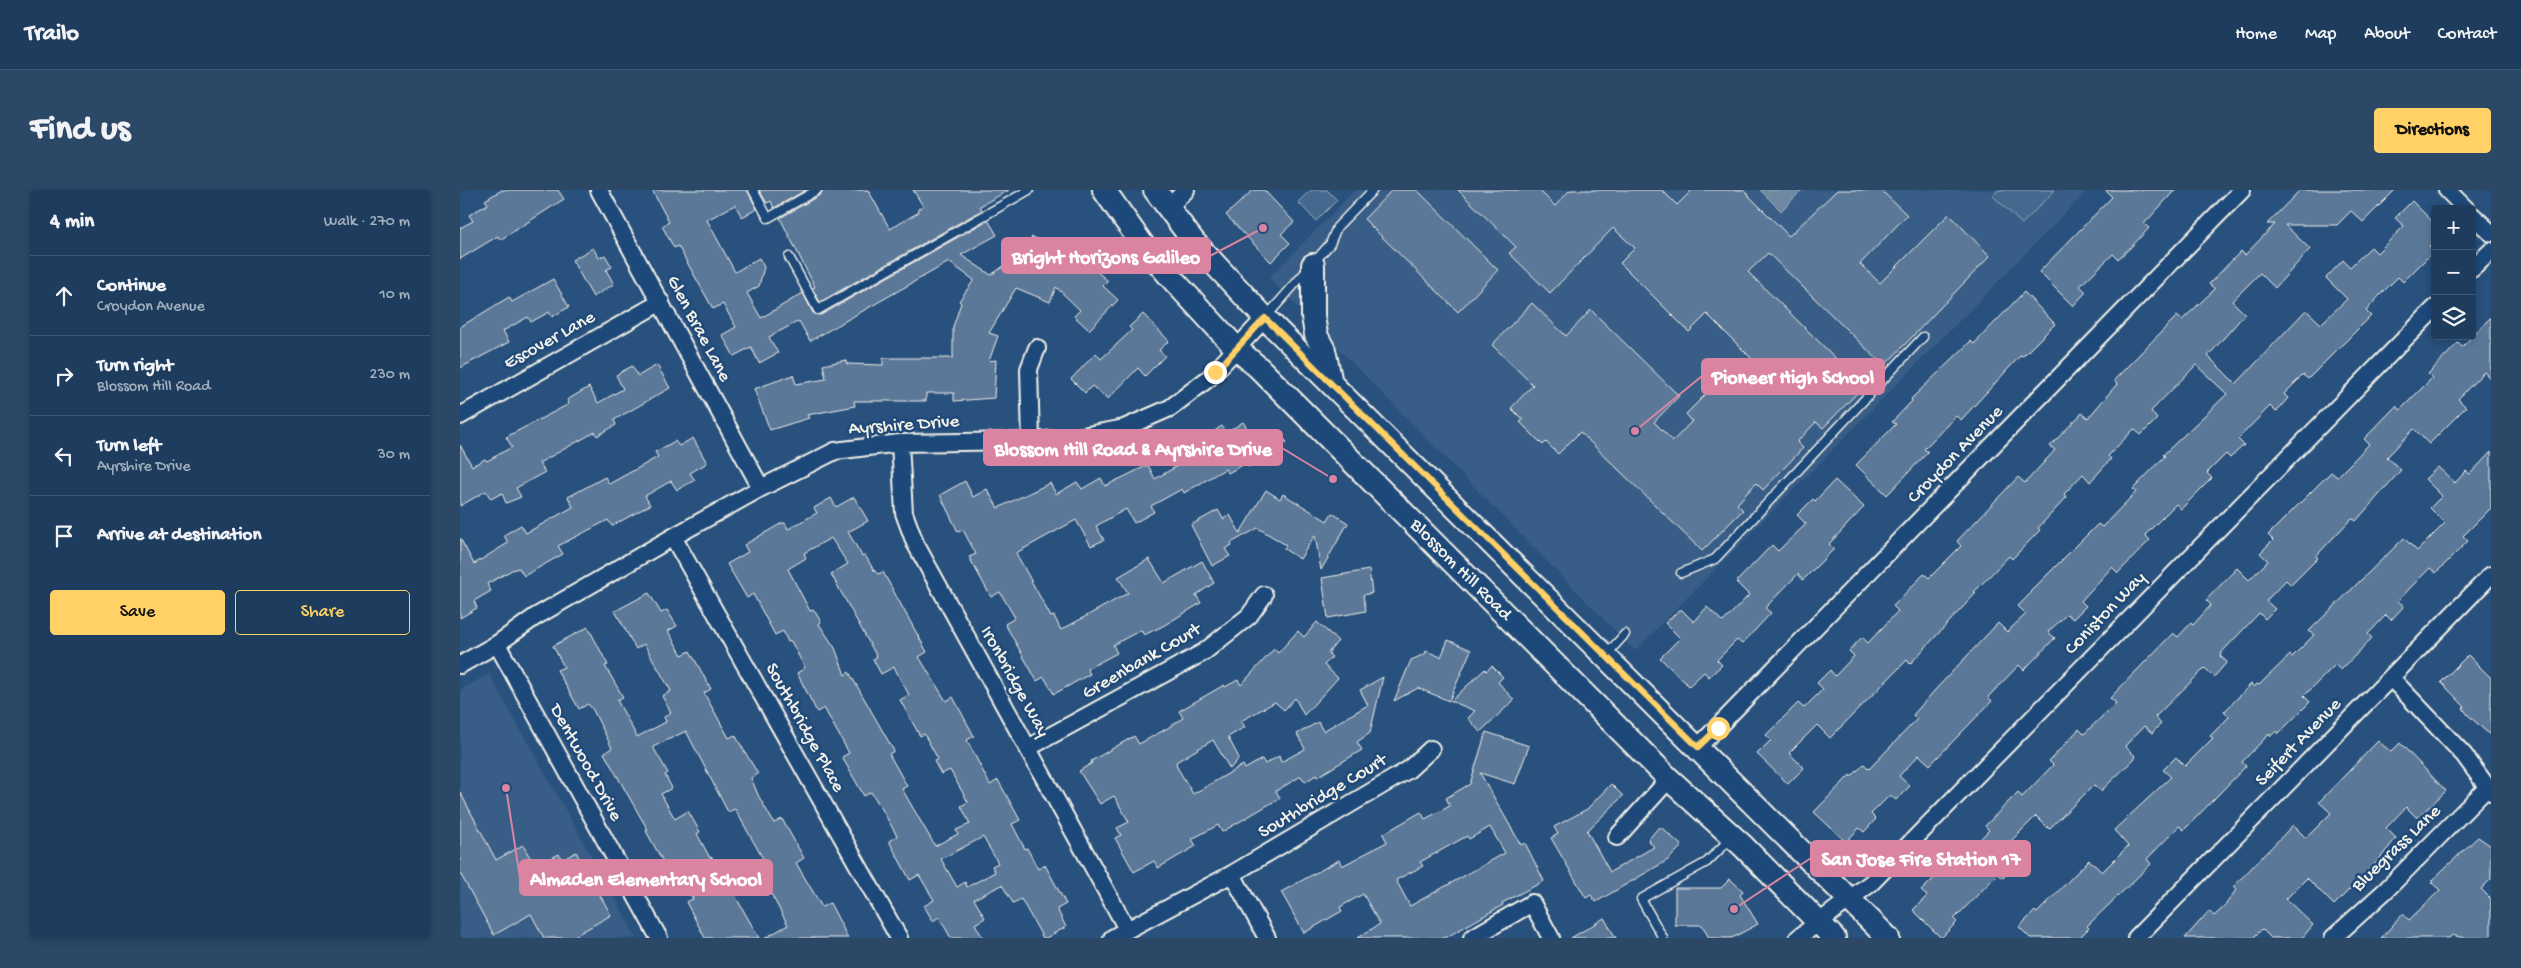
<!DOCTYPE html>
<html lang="en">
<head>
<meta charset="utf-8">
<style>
  :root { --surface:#1e3d5e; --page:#2b4867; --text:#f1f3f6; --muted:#a1aebc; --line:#3c5673; --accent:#ffd166 }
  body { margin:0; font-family:"Gochi Hand",sans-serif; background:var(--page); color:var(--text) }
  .controls { position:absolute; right:15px; top:15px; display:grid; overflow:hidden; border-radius:5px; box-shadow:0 2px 8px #0003 }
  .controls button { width:45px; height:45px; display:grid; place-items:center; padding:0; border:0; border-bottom:1px solid var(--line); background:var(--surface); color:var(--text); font:25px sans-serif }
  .stop { position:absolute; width:15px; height:15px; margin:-11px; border:4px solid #ffd166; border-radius:50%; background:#fff }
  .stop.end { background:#ffd166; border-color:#fff; box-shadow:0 1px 5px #0008 }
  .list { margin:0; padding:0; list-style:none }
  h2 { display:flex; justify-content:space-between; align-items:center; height:65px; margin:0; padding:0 20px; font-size:21px }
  h2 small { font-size:16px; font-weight:400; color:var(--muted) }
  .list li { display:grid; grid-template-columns:32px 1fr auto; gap:15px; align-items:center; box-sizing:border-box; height:80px; padding:0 20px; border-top:1px solid var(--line) }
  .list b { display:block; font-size:19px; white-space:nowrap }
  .list p { margin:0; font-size:16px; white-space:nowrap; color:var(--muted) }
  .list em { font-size:16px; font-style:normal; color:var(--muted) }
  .actions { display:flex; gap:10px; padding:15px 20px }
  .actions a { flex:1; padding:11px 0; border:1px solid var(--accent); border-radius:5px; text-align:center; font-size:18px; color:var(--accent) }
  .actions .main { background:var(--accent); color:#111 }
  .icon { flex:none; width:28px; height:28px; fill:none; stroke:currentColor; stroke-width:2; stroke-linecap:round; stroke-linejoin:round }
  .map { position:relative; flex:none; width:2031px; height:748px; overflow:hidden; border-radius:5px }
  header { display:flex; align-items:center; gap:30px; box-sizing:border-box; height:70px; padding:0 25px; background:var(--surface); border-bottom:1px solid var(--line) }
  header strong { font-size:24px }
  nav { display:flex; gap:28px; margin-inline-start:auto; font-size:18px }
  .intro { display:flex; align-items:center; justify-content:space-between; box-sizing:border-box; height:120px; padding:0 30px }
  h1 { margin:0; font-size:35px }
  .button { padding:12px 22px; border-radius:5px; background:var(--accent); color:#111; font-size:18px; font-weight:700 }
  main { display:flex; gap:30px; padding:0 30px }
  aside { flex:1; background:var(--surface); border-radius:5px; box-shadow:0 2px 8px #0003 }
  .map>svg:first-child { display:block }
  .built { fill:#375d86 }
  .green { fill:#45688e; stroke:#9cacbb }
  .water { fill:#6e88a2; stroke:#a4b2be }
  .building { fill:#5b7899; stroke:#f4f1e8; fill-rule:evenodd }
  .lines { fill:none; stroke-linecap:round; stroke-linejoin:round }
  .lane-casing { stroke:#f4f1e8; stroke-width:11 }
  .street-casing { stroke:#f4f1e8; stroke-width:20 }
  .secondary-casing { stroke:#f4f1e8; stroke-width:26 }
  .lane { stroke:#1f4a7a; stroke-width:8 }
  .street { stroke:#1f4a7a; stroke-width:16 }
  .secondary { stroke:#1f4a7a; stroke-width:22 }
  .route { stroke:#ffd166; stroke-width:6 }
  .labels { text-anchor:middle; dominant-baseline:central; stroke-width:5; stroke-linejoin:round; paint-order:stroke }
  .street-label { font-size:19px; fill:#f4f1e8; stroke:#1f4a7a }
  .leader { fill:none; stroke:#db84a2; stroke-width:2 }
  .callout-dot { fill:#db84a2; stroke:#1f4a7a; stroke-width:2 }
  .callout { fill:#db84a2; stroke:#db84a2; stroke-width:2 }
  .callout-label { font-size:20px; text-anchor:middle; font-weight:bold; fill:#fff }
</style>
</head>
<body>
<header>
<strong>Trailo</strong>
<nav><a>Home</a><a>Map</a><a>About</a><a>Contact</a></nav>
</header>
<div class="intro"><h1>Find us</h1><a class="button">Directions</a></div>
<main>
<aside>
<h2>4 min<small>Walk · 270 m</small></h2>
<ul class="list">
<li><svg class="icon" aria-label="ahead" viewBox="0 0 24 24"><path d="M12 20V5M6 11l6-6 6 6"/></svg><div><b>Continue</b><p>Croydon Avenue</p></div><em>10 m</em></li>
<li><svg class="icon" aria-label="right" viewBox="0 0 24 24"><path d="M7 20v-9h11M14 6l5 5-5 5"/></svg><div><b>Turn right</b><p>Blossom Hill Road</p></div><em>230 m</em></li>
<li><svg class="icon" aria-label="left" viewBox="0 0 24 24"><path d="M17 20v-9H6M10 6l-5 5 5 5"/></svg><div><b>Turn left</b><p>Ayrshire Drive</p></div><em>30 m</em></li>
<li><svg class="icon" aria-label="arrive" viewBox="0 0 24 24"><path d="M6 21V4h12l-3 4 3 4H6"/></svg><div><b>Arrive at destination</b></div></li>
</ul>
<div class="actions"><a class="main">Save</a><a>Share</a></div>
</aside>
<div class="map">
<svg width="2031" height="748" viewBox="0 0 2031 748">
  <rect width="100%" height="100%" fill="#28517e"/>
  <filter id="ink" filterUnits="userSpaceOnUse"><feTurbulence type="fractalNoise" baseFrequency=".02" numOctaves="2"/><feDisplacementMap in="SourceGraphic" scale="10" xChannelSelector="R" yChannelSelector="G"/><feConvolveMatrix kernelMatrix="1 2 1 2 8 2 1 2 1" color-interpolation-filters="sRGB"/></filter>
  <g filter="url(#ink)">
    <path class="built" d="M895,0H1628L1175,461L809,88Z
      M29,484L148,695L176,748H0V500Z"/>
    <path class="green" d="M851,0H867L877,10L856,31L838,12Z
      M1538,0H1595L1562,34L1533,6Z"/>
    <path class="water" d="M1300,0H1342L1321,21Z"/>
    <path class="building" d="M42,0H98L104,9L40,50L38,46L0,69V38L13,31L9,25L28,14L25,10Z
      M192,0H287L297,19L282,27L275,15L247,30L275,82L299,68L304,77L299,96L287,103L301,128L343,103L353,123L361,125L528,30L537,45L501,65L531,85L565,61L572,47L587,53L585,59L620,73L623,71L632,80L634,79L648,91L643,96L658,110L629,140L614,126L620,120L596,97L590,112L556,98L529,143L538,146L529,171L536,170L534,208L494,211V203H466V211H394L395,216L347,225L349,228L310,240L294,199L333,185L336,194L366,189L363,175L386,170L387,174L423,175V168H493V137L501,113L499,111L514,90L489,72L350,151L339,131L309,147L318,163L299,173L291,157L274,166L262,145L276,137L263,114L253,119L218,56L214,58L202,36L209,32Z
      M299,0H346L314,18L311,11L307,13Z
      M363,0H408L430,39L459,22L458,19L463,16L453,0H549L520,16L522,20L360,112L352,98L355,97L320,28L360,5Z
      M793,0H804L834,32L821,44L830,53L811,72L766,25Z
      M932,0H957L1038,80L998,122L904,29Z
      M998,0H1079L1095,16L1110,0H1202L1217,15L1232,0H1283L1329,46L1377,0H1421L1447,25L1400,74L1420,93L1489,24L1530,66L1424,176L1308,63L1288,82L1404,196L1363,238L1356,232L1337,252L1343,258L1303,300L1296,293L1277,314L1283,320L1242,361L1120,242L1098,264L1086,252L1083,255L1060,232L1063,230L1051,218L1073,195L1032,155L1072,113L1106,146L1131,120L1219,206L1194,232L1213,251L1232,231L1226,224L1267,183L1273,189L1292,169L1247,124L1229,142L1160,73L1175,58L1153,38L1090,103L1049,63L1056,57Z
      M1645,0H1715L1684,34L1689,38L1672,56L1658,69L1653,64L1620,96L1626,102L1613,116L1579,82L1652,7Z
      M1840,0H1935L1903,32L1891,21L1877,35H1825L1850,59L1815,98L1800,83L1772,111L1785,124L1748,166L1776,194L1846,120L1861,134L1887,109L1866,88L1883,70L1890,77L1911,57L1917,63L1944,36L1935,28L1952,11L1975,34V50L1969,56L1974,61L1943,92L1938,87L1919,106L1906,121L1911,126L1848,189L1843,185L1824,204L1828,208L1816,222L1810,216L1778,249L1784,255L1770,268L1766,264L1747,283L1752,288L1721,319L1716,314L1685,345L1690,350L1658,383L1652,377L1621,411L1626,416L1613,429L1607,424L1588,442L1595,448L1564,480L1559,475L1528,507L1532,511L1470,575L1459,565L1439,586L1450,596L1436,610L1430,605L1411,624L1416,629L1404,642L1399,638L1386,652L1354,622L1390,585L1391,587L1404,574L1409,579L1457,529L1453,525L1475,500L1538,433L1547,442L1566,424L1558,416L1571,403L1570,402L1638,334L1642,337L1676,302L1673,299L1705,266L1703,265L1767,204L1736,175L1691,221L1697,229L1681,245L1674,239L1648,266L1651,269L1630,292L1623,284L1604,304L1607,307L1578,338L1580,340L1552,369L1549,366L1514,402L1516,403L1450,474L1447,470L1370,548L1357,535L1329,563L1344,578L1328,594L1297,564L1311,550L1306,545L1338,513L1344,518L1363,499L1357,493L1370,480L1375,486L1394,466L1389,461L1402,447L1408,453L1438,421L1433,416L1464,384L1469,388L1501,356L1497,351L1558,287L1565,293L1595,260L1590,256L1622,223L1628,228L1657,194L1654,190L1717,126L1722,130L1755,99L1749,94L1781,61L1785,65L1815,34H1807Z
      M133,58L139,68L145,65L152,77L146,80L154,94L133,107L112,70Z
      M93,89L109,117L92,127L89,122L71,132L68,127L43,141L49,152L0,178V137L49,107L52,112Z
      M1564,102L1595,134L1563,166L1561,165L1501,230L1496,226L1464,259L1468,262L1427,305L1396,275L1436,234L1432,232L1452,211L1451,209L1511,151L1514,154Z
      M683,124L709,151L699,160L705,166L685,186L678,178L648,209L632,196L625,203L611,189L636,163L641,169L672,140L669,137Z
      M2031,127V189L2024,182L1998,209L2006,217L1969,254L1954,239L1927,267L1941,280L1896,331L1892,328L1856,366L1858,368L1831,395L1826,390L1806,411L1815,419L1805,429L1799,423L1762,462L1760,466L1767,472L1754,487L1745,478L1695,527L1701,534L1692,543L1684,536L1665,556L1676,567L1641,601L1634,595L1589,639L1576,626L1548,654L1563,668L1543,688L1538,684L1494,729L1497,732L1481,748L1453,720L1467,706L1461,701L1494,668L1498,672L1529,640L1525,636L1558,602L1562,607L1593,575L1589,571L1619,539L1624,544L1656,513L1650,508L1713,443L1718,447L1731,433L1733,435L1751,415L1746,410L1777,378L1789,390L1808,371L1800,363L1813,350L1808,345L1871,282L1877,287L1891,273L1909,254L1904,249L1936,216L1940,220L1972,188L1968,184L1998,153L2002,157Z
      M197,175L210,198L154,230L156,235L137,246L135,242L79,273L85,282L56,298L61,307L46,313L42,303L31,309L26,301L0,316V255L12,276L25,269L27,271L52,257L46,247L109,214L107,210L129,197L138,213L163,199L156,185L172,176L178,186Z
      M783,232L799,256L817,242L827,252L788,277L786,273L768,283L765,279L724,303L722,299L691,316L694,322L674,333L666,319L636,336L644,350L631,356L616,330L556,363L591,427L594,426L601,440L668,403L658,387L689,369L704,393L742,371L754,393L736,405L741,413L703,436L684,445L681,440L653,455L657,463L627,479L630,484L594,504L584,487L577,491L545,434L555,428L540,402L531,407L509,367L516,364L503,340L498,342L480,305L505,291L513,307L527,299L538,318L590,293L596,304L617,292L622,299L641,288L645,296L688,275L695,289L724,272L716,259L736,248L738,252L762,236L766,243Z
      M233,248L247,273L230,283L235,290L217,300L211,291L185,306L190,315L152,336L148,330L98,356L103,364L64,386L59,378L52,380L27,394L31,401L14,411L17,418L0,428V348L14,374L48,353L44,345L61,335L66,343L113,317L108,307L145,287L149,294L198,267L195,262L215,251L219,256Z
      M2031,262V318L2003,346L2008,351L1976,383L1970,378L1952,396L1938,411L1944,416L1931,430L1926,425L1908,444L1912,448L1881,480L1875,475L1844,506L1850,512L1818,544L1816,541L1811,546L1809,544L1782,572L1786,576L1724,640L1719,636L1687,669L1691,674L1627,736L1629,738L1619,748H1570L1559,737L1575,721L1577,723L1629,670L1642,682L1668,656L1654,640L1711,587L1703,580L1716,567L1725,576L1753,548L1750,546L1769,527L1764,522L1791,494L1794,497L1797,494L1799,495L1830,465L1832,467L1854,445L1849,441L1944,348L1957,361L1985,333L1970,318L1982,306L1965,289L1978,277L1995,293L2006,281L2010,284Z
      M1375,290L1404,317L1369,354L1374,359L1343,390L1338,384L1305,418L1311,423L1282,454L1277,450L1257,470L1262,475L1249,487L1244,482L1229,496L1200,468L1220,448L1205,433L1221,419L1234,432L1247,417L1263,432L1289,405L1276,392L1312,355L1318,361L1346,334L1337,325L1353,309L1355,311Z
      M806,300L820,309L823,304L867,331L872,323L888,333L861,380L855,345L840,369L824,359L826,355L798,338L771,353L772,355L765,359L770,366L752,376L731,335L758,320L763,329L770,325L780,343Z
      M394,307L408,331L388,342L402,366L405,365L413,379L418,384L423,382L467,462L459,467L486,511L493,507L514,546L507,550L530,595L538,590L560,630L552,634L565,659L567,658L578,679L585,675L606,714L597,719L606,737L586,748H583L561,709L553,713L542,695L514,709L525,728L515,734L523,748H491L479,727L473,731L464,716L474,710L459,685L450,690L429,651L437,646L422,619L411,602L404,606L382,567L389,563L364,518L357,522L337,483L345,478L331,451L328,452L323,441L315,445L293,404L287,408L267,374L288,362L284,355L322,333H325L328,339L357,323L354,318L371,308L376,317ZM371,348L388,374L371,384L417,467L413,469L421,484L434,477L449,505L440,510L460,546L464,544L478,569L474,571L481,584L490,580L508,612L501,616L510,634L496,640L498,644L475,656L442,599L447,596L429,564L434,561L389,482L385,485L375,458L359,434L361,432L354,420L350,421L328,379L346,368L344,363ZM523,647L538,673L532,676L535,682L507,697L505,692L497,697L481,669Z
      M909,380L912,403L903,405L906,421L868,428L862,388Z
      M189,403L201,423L207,420L217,436L208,441L222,465L230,461L251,499L244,503L269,548L275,545L298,584L291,588L299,607L314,633L322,629L344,668L336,673L362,717L370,713L388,748H305L328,735L309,700L307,701L300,689L311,683L275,619L268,622L226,541L193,557L208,583L205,585L212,598L201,604L215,629L228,621L240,642L237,644L250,668L252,667L264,689L265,688L299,748H245L226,712L233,709L219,683L211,686L186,641L188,640L181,628L144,563L152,558L133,520L128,514L119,519L97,480L104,477L93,456L128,437L148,475L145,476L163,507L157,510L177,547L206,532L204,527L211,523L202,506L211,501L184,454L176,459L155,421Z
      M857,432L878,451L868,463L872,467L864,475L878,488L844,525L835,508L824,520L815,512L781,531L785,537L768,547L779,568L770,579L753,550L716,572L717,577L733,604L783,575L785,579L802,569L805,574L819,566L821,572L845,559L837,544L858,532L863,541L908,515L900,500L923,487L910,543L897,552L902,560L857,587L856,585L845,592L841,586L816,601L820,608L762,642L758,635L732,649L736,656L698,678L694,671L674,682L655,648L661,645L657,638L669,632L654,606L640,614L619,581L632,573L631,571L674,546L679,554L706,539L723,528L719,521L764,495L765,497L778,490L781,495L814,459L818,463L838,441L844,447Z
      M988,450L1011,460L989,511L958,498L934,511L951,470L965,464L966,461L981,467Z
      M2008,465L2031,488V546L2008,525L2003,518L2005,517L1981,492Z
      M1032,476L1043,487L1038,492L1054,510L1020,542L1008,528L1015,521L991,511L1025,479L1026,481Z
      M1026,542L1069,556L1055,594L1020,583L1061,655L1065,653L1084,691L1042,713L1043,715L985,748H897L920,734L903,704L880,717L882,721L844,743L821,702L879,670L882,676L927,652L923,644L961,622L965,629L990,616L986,608L1010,594ZM1030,637L1045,663L950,716L936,690L963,676L960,672L1007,646L1009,649Z
      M1918,551L1931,562L1940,553L1986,601L1957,628L1946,617L1926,638L1936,648L1918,671L1874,715L1847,688L1826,709L1853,735L1842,748H1811L1802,739L1793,748H1725L1749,721L1754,726L1764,717L1776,700L1773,697L1833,635L1846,648L1871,623L1859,612Z
      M1151,594L1163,606L1127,641L1150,682L1194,657L1188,650L1198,638H1202L1222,656L1208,670L1136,712L1131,705L1126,708L1091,648L1098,644L1094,637L1127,619Z
      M0,602L36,670L63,655L75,677L99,664L102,670L116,662L151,725L111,748H84L71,724L34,745L0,683Z
      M2018,647L2031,656V689L2021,699L2031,709V748H2004L1992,745L1989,748H1921L1943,724L1949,730L1980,700L1972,693V690Z
      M1270,689L1283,701L1280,705L1298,734L1272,748H1249L1242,735H1215V698H1261Z
      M1144,728L1156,748H1111L1133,735Z"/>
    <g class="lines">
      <g class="lane-casing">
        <path id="lane" d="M293,0L308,28L357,0
          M329,67L358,120L569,0
          M806,127L870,54L877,37L913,0
          M1221,383L1255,369L1463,147
          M1147,464L1165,444
          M1203,748L1181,709L1247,672L1270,649"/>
      </g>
      <g class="street-casing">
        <path id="street" d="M139,0L301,298
          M1987,0L2006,19
          M708,18L726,0
          M2012,25L2031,43
          M2012,79L2031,61
          M0,226L201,112
          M571,251L569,179L577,158
          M440,253L444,323L455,353L667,739
          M213,347L439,748
          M37,454L75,427L213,347L301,298L375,261L440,253L571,251L612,248L664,238L710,218L749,188L805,128
          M0,475L37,454L199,748
          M1931,488L2004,565L2031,602
          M1238,557L1782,0
          M568,558L744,462L789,426L804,405
          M1157,647L1209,589
          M772,684L807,748
          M652,748L772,684L948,580L971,559
          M1012,748L1072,713L1091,748
          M1338,748L1411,693L1975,118
          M1676,748L2031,385
          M1873,748L1925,701L2027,598"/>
      </g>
      <g class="secondary-casing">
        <g id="secondary">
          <path id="s1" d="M644,0L685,58L715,92L777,159L799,178L1209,589L1283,656L1374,748"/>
          <path d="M695,0L734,52L805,128L1428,748"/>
          <path d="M853,75V126L856,145L864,160L871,193"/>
        </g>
      </g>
      <use href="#lane" class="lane"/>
      <use href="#street" class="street"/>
      <use href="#secondary" class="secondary"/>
    </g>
  </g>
  <g class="lines" filter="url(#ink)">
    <path class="route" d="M755,182L805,128L1238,557L1258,538"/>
  </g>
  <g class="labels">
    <g class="street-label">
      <text transform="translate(238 139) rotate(62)">Glen Brae Lane</text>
      <text transform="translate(90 151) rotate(-29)">Escover Lane</text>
      <text transform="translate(444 236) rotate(-4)">Ayrshire Drive</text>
      <text transform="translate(1496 265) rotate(-46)">Croydon Avenue</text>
      <text stroke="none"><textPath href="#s1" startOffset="522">Blossom Hill Road</textPath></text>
      <text transform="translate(1646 424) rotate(-46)">Coniston Way</text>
      <text transform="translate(682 472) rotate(-30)">Greenbank Court</text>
      <text transform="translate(554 492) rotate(61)">Ironbridge Way</text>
      <text transform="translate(344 538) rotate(61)">Southbridge Place</text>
      <text transform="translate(1839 553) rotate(-46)">Seifert Avenue</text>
      <text transform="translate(125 573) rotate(61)">Dentwood Drive</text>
      <text transform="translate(863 607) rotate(-31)">Southbridge Court</text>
      <text transform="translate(1937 659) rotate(-44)">Bluegrass Lane</text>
    </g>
  </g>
  <path class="leader" d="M803 38L750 66M1175 241L1242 186M873 289L822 258M1274 719L1351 668M46 598L60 688"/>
  <g class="callout-dot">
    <circle cx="803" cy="38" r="5"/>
    <circle cx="1175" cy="241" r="5"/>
    <circle cx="873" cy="289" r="5"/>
    <circle cx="1274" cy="719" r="5"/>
    <circle cx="46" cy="598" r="5"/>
  </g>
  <g class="callout">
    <rect x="542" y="48" width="208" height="35" rx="5"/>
    <rect x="1242" y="169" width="182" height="35" rx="5"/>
    <rect x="524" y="240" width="298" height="35" rx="5"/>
    <rect x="1351" y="651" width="219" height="35" rx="5"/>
    <rect x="60" y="670" width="252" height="35" rx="5"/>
  </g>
  <g class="callout-label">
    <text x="646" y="73">Bright Horizons Galileo</text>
    <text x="1333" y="193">Pioneer High School</text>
    <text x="673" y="265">Blossom Hill Road &amp; Ayrshire Drive</text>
    <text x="1461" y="675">San Jose Fire Station 17</text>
    <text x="186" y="695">Almaden Elementary School</text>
  </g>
</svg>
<div class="controls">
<button>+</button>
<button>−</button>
<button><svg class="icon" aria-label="layers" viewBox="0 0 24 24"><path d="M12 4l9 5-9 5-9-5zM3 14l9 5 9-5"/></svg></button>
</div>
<div class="stop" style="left:1258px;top:538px"></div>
<div class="stop end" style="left:755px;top:182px"></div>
</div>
</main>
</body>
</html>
